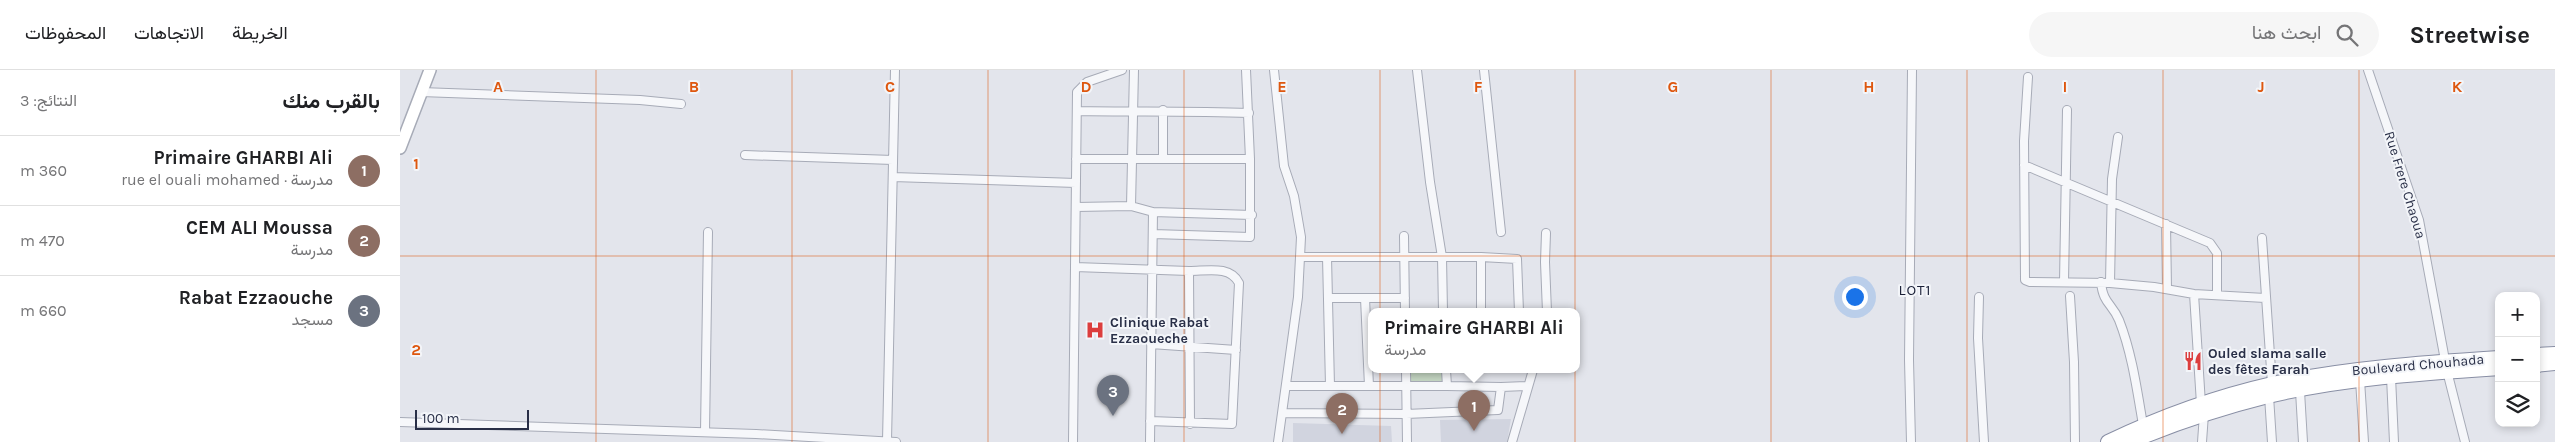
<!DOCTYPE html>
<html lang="ar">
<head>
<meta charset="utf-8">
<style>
  :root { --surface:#fff; --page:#f6f6f6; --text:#202124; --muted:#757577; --line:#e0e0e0; --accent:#db2777 }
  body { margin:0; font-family:Karla,Vazirmatn,sans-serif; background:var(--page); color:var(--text); direction:rtl }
  .controls { position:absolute; right:15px; bottom:15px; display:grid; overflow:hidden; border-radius:10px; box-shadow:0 2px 8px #0003 }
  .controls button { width:45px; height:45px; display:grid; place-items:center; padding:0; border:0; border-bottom:1px solid var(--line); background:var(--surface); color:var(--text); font:25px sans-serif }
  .scale { position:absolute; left:15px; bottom:12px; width:114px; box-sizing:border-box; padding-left:5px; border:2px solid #292f47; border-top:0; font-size:14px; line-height:18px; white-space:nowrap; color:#292f47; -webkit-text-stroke:4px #f3f5f9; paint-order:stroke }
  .you { position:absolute; left:1454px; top:226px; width:18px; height:18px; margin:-12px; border:4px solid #fff; border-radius:50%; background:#1a73e8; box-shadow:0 0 0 8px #1a73e833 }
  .badge { display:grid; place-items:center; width:32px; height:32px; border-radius:50%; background:var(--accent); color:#fff; font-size:16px; font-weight:700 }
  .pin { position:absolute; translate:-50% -41px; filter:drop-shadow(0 1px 2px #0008) }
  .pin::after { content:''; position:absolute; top:26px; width:18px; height:15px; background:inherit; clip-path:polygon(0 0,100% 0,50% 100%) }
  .popup { position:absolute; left:968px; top:238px; width:212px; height:65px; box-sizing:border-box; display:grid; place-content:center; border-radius:10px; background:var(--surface); filter:drop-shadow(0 1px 4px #0005); font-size:16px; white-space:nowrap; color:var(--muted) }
  .popup b { font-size:19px; color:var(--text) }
  .popup::after { content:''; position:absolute; left:50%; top:100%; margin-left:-10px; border:10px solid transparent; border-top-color:var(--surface) }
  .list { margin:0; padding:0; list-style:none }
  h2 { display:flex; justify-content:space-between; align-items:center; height:65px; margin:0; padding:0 20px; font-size:21px }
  h2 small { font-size:16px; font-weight:400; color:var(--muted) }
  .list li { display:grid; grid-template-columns:32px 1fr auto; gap:15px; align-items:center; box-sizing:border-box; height:70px; padding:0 20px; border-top:1px solid var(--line) }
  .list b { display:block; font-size:19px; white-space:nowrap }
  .list p { margin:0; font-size:16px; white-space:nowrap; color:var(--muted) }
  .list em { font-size:16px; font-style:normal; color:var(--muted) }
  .icon { flex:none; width:28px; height:28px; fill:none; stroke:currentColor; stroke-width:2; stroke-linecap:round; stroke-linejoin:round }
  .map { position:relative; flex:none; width:2155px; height:372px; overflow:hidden; direction:ltr }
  header { display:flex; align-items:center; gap:30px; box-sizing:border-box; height:70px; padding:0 25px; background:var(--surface); border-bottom:1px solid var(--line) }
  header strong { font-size:24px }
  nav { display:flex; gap:28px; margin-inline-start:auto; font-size:18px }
  .search { width:350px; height:45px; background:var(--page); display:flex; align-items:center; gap:12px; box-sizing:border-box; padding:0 18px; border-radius:28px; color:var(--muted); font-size:19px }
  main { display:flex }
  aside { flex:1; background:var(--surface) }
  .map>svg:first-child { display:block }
  .built { fill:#d1d4df }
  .green { fill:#c5d7c3 }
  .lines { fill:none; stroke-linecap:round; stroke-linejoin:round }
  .street-casing { stroke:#a7abb7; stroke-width:10 }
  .secondary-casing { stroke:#a7abb7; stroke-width:14 }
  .highway-casing { stroke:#898fa5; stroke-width:16 }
  .street { stroke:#f6f7fa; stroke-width:8 }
  .secondary { stroke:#fff; stroke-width:11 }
  .highway { stroke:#fff; stroke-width:14 }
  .grid { fill:none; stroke:#de570f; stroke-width:1; stroke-opacity:0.55 }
  .labels { text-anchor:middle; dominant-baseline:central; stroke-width:4; stroke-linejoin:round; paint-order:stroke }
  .street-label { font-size:14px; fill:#292f47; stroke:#f3f5f9 }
  .poi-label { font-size:14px; font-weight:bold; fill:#292f47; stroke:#f3f5f9; text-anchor:start }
  .neighbourhood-label { font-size:15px; letter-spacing:1px; fill:#1b2038; stroke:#f3f5f9 }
  .grid-label { font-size:16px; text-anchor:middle; font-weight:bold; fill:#de570f; stroke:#f3f5f9; stroke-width:4; stroke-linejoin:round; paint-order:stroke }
</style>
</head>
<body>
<header>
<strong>Streetwise</strong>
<div class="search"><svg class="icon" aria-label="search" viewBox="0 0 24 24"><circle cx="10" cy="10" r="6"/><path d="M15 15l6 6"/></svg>ابحث هنا</div>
<nav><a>الخريطة</a><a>الاتجاهات</a><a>المحفوظات</a></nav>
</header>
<main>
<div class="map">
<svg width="2155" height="372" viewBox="0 0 2155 372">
  <rect width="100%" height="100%" fill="#e3e5ec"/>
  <path class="built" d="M1111,349L1107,372H1041L1040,350Z
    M893,353L991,356L992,372H893Z"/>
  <path class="green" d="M1009,300H1044L1045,313L1009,314Z"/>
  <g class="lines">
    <g class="street-casing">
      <path id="street" d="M874,0L884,96L894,126L901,167L898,227L878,372
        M1017,0L1030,112L1042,187L1043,242
        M1084,0L1101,162
        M1968,0L2019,150L2047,301L2065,372
        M1628,7L1624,71L1625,210L1630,212L1710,213L1754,217L1794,224L1865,228
        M21,22L240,30L281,34
        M677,41C734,42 791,41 849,43
        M345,85L493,90
        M676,89H850
        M763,89V40
        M1624,95L1810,173L1817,183V225
        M493,107L676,113
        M731,136L734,0
        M676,137L731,136L753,142L852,145
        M1766,154L1767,219
        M1146,163L1145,192L1147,242
        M753,164L850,167V89L846,0
        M1004,166L1005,242
        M1862,168L1872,314
        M900,187H1081V242
        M927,187L930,316
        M1081,187L1117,189L1119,242
        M675,197L789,201L790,354
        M1664,212L1667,40
        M1701,212C1703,234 1712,233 1719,250C1732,283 1737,320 1743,355
        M1710,213L1712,109L1718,67
        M1794,224L1801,334
        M1670,226L1674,292L1675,372
        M1579,227L1578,268L1584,372
        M928,228H1005
        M965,228L969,316
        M751,274L836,280
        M1006,300L1007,372
        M1991,307L1994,372
        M1960,310L1964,372
        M886,316H1047L1046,300
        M1101,317L1128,316
        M1900,321L1903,372
        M1869,326L1872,372
        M882,343L1006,344L1098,340L1101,317L1047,316
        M750,351L832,354L839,213C830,195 807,201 789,201
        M0,352L356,364L496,372
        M305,362L308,162
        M487,371L495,0
        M673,372L677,22L687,12L722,0
        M750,372L753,142
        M1112,372L1133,300
        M1511,372L1509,290L1512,0
        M1802,372L1804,344"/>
    </g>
    <g class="secondary-casing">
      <path id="secondary" d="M0,78L30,0"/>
    </g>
    <g class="highway-casing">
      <path id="highway" d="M2136,285L2155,284
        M2136,295L2155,293
        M1708,372C1760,347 1815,327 1872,314C1947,298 2023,293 2099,288
        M1730,372C1775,353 1820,338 1868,326C1943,308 2022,303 2099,298"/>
    </g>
    <use href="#street" class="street"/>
    <use href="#secondary" class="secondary"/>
    <use href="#highway" class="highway"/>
  </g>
  <path class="grid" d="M196,0V372M392,0V372M588,0V372M784,0V372M980,0V372M1175,0V372M1371,0V372M1567,0V372M1763,0V372M1959,0V372M0,186H2155"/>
  <defs>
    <g id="hospital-bare" transform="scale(1.5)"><path d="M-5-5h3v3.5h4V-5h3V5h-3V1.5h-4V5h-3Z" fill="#dc3e3e" stroke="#f3f5f9" stroke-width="2.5" paint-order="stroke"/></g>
    <g id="restaurant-bare" transform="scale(1.5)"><path d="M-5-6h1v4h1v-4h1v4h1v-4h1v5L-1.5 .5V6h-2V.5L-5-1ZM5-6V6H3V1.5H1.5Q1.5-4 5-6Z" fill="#dc3e3e" stroke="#f3f5f9" stroke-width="2.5" paint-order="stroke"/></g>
  </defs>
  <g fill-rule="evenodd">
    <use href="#hospital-bare" x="695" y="260"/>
    <use href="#restaurant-bare" x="1793" y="291"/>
  </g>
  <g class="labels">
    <g class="street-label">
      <text transform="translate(2005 115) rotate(73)">Rue Frere Chaoua</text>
      <text transform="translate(2018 295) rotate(-5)">Boulevard Chouhada</text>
    </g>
    <g class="poi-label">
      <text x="710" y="252">Clinique Rabat<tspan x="710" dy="16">Ezzaoueche</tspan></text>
      <text x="1808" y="283">Ouled slama salle<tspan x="1808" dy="16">des fêtes Farah</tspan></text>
    </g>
    <g class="neighbourhood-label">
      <text x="1515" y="220">LOT1</text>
    </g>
  </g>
  <g class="grid-label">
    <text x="98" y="22">A</text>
    <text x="294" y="22">B</text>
    <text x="490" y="22">C</text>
    <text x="686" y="22">D</text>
    <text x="882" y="22">E</text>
    <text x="1078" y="22">F</text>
    <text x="1273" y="22">G</text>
    <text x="1469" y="22">H</text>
    <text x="1665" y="22">I</text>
    <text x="1861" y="22">J</text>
    <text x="2057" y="22">K</text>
    <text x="16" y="99">1</text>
    <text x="16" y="285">2</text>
  </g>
</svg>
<div class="controls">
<button>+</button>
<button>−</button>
<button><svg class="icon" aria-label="layers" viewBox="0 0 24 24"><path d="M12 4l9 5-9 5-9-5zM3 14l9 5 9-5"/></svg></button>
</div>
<div class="scale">100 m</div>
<div class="you"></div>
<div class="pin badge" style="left:1074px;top:361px;background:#8d6e63">1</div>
<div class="popup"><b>Primaire GHARBI Ali</b>مدرسة</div>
<div class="pin badge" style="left:942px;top:364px;background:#8d6e63">2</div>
<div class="pin badge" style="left:713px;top:346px;background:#6b7280">3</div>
</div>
<aside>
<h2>بالقرب منك<small>النتائج: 3</small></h2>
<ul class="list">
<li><span class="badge" style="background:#8d6e63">1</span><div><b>Primaire GHARBI Ali</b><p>مدرسة · rue el ouali mohamed</p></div><em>360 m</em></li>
<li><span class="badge" style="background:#8d6e63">2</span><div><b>CEM ALI Moussa</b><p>مدرسة</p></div><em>470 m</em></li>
<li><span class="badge" style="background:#6b7280">3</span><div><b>Rabat Ezzaouche</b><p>مسجد</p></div><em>660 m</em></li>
</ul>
</aside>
</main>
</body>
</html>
